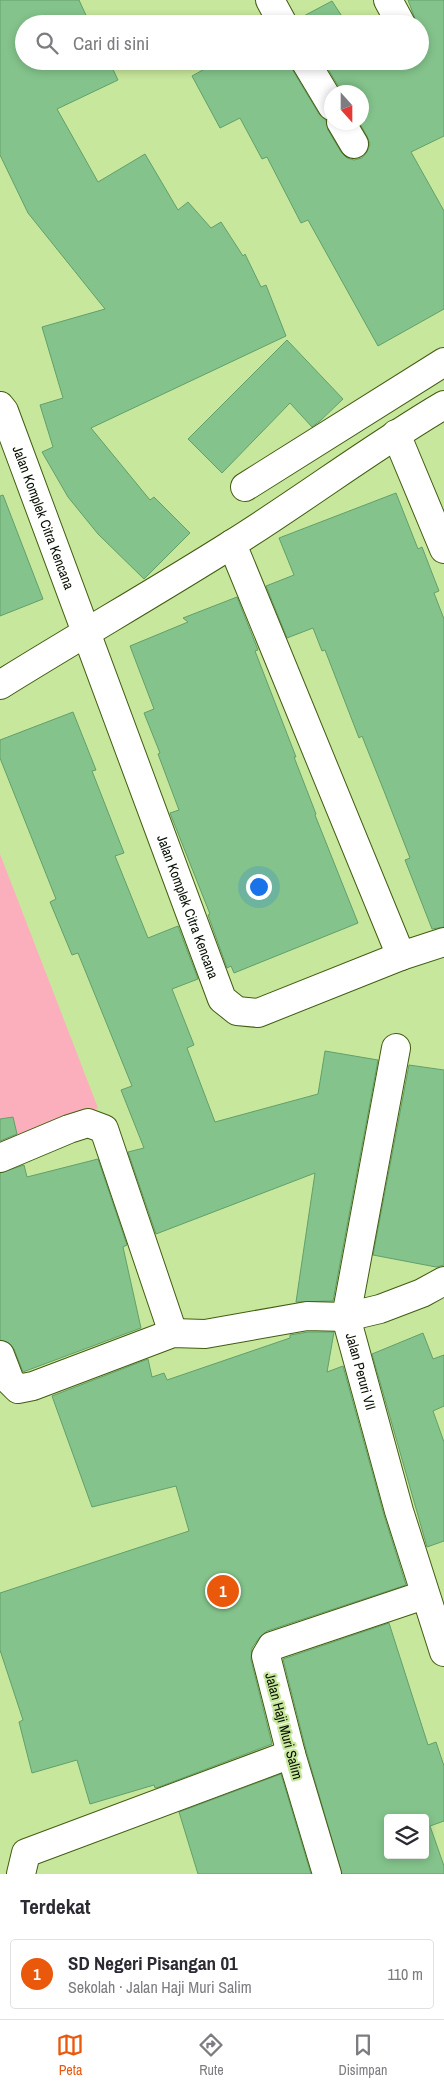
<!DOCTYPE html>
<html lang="id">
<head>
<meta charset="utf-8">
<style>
  :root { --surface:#fff; --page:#f7f7f7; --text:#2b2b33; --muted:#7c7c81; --line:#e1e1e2; --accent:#ea580c }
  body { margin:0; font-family:"Archivo Narrow",sans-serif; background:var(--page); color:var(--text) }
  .controls { position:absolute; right:15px; bottom:15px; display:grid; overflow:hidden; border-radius:5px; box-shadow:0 2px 8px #0003 }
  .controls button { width:45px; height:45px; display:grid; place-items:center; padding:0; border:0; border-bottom:1px solid var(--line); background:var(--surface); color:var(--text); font:25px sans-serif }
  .compass { position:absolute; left:324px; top:85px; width:45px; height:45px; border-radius:50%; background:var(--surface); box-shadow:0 2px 8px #0003; rotate:159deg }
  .you { position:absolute; left:258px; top:886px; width:18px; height:18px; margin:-12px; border:4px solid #fff; border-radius:50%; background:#1a73e8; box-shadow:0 0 0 8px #1a73e833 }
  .badge { display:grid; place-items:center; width:32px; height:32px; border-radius:50%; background:var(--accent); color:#fff; font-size:16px; font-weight:700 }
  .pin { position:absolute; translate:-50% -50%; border:2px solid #fff; box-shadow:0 1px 5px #0006 }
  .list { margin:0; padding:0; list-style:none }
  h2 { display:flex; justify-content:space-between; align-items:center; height:65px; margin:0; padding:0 20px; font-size:21px }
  h2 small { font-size:16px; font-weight:400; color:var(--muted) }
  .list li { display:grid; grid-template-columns:32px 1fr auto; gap:15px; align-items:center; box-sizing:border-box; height:70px; margin:0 10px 10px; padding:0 10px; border:1px solid var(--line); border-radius:5px }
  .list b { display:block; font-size:19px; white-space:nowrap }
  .list p { margin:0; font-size:16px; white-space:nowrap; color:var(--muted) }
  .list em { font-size:16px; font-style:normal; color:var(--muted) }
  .icon { flex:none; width:28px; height:28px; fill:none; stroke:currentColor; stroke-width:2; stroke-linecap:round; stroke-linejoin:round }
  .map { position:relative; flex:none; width:444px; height:1874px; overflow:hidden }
  .search { position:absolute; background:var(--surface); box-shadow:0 2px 8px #0003; left:15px; right:15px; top:15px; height:55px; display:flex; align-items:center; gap:12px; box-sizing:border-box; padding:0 18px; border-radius:28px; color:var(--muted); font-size:19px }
  .sheet { height:145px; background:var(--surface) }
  nav { display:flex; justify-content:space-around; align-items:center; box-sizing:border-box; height:70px; border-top:1px solid var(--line); background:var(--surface); font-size:14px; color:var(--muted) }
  nav a { display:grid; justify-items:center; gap:2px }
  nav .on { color:var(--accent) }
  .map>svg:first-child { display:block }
  .green { fill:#fbafbd }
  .building { fill:#84c48c; stroke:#62a06a; fill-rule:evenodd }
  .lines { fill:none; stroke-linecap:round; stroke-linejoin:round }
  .minor-casing { stroke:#425c11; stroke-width:30 }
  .minor { stroke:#fff; stroke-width:28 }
  .labels { text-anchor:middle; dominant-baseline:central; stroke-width:4.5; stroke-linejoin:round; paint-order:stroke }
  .street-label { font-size:14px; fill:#060f00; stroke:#c7e79c }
</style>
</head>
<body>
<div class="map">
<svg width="444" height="1874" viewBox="0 0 444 1874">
  <rect width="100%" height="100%" fill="#c7e79c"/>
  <path class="green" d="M0,854L98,1108L0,1146Z"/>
  <path class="building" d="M0,0H79L90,24H24V61H109L118,80L57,109L98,182L145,154L178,210L188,202L211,228L221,222L243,256L245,254L261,287L266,285L286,336L91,428L150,500L154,497L190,533L144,579L98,534L68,497L42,452L53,447L40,405L63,398L42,327L105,309L28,213L0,155Z
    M408,0H444V136L411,152L444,211V309L378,346L308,220L301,223L267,157L262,159L240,118L220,128L192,76L219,61H289L292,69L319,114L326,120L328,130L341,152L347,158L354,160L362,158L367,152L370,144L367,136L359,122H362V92H342L323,61H420V24H417Z
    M332,1L347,24H304L300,18Z
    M287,340L343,399L320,421L312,427L290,403L222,473L188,439Z
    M396,493L418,549L422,547L439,591L434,593L444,619V927L432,929L405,860L410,858L384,791L362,736L359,738L325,650L322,651L313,628L287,638L266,586L294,575L279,538Z
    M3,495L43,599L0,616V496Z
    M237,597L258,650L255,651L296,757H294L316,814L315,815L358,923L234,973L231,966L227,968L208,915L210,914L170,813L179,810L158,754L160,753L144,713L154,709L130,646L188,622L183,618Z
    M73,712L96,770L92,771L124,853L115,856L148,938L178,926L198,979L172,989L194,1045L187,1048L215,1122L318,1094L325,1051L378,1060L333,1301L296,1302L315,1173L156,1234L128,1152L144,1148L121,1090L132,1086L78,953L72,955L50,902L56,899L0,758V740Z
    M409,1065L444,1070V1265L436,1267L373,1255Z
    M13,1117L17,1134L0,1141V1119Z
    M98,1159L127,1245L123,1247L141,1328L23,1372L14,1349L9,1343L0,1340V1173L24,1165L27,1177Z
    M308,1332H334L327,1372L343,1366L384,1515L406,1585L267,1631L259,1638L252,1648L251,1660L272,1744L159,1787L155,1788L154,1785L90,1804L77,1760L32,1773L19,1722L23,1720L0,1650V1593L189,1531L176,1486L92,1507L52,1396L148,1359L152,1377L164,1373L167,1380L290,1338V1335Z
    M423,1333L433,1359L444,1355V1406L433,1411L444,1442V1541L427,1547L372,1354Z
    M389,1623L428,1745L436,1742L444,1766V1821L430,1826L444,1866V1874H342L306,1750L283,1659ZM388,1818H425V1855H388Z
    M281,1774L311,1874H198L179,1812Z"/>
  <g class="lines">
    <g class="minor-casing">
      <g id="minor">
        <path d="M270,0L283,24"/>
        <path d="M388,0L401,24"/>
        <path d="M305,61L332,106"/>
        <path d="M341,122L354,144"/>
        <path id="s1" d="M0,406L4,411L222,999L237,1011L258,1013L401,956L444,942"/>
        <path d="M396,434L444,549"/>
        <path d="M245,487L444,362"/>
        <path d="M232,544L401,956"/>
        <path d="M0,685C77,637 156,592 232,544C304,499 371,448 444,405"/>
        <path id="s2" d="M396,1048L346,1317L399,1511L444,1652"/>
        <path d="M0,1158L69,1129L88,1123L104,1129L173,1333"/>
        <path d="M0,1355L10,1381L18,1389L33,1386L173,1333L205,1334L307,1316L346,1317L380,1309L422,1293L444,1281"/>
        <path d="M21,1874L26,1853L291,1754"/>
        <path d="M327,1874L291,1754L266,1656L272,1646L424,1595"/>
      </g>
    </g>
    <use href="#minor" class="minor"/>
  </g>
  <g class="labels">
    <g class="street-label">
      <text stroke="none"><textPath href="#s1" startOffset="120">Jalan Komplek Citra Kencana</textPath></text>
      <text stroke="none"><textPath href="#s1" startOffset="535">Jalan Komplek Citra Kencana</textPath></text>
      <text stroke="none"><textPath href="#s2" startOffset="330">Jalan Peruri VII</textPath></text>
      <text transform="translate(284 1726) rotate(75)">Jalan Haji Muri Salim</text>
    </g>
  </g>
</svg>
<div class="controls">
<button><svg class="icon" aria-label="layers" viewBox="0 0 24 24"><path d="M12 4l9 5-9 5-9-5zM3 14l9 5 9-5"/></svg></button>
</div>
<svg class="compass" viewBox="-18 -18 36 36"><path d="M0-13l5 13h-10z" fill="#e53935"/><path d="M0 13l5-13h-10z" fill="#7c7c81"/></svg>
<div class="you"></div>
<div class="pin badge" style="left:223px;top:1591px">1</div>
<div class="search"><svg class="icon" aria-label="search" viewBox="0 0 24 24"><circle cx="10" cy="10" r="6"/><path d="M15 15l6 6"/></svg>Cari di sini</div>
</div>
<section class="sheet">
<h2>Terdekat<small></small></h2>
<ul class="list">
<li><span class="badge">1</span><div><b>SD Negeri Pisangan 01</b><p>Sekolah · Jalan Haji Muri Salim</p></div><em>110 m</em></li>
</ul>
</section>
<nav>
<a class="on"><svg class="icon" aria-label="map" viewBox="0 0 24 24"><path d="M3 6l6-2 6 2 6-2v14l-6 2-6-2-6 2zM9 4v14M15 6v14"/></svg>Peta</a>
<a><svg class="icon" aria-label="directions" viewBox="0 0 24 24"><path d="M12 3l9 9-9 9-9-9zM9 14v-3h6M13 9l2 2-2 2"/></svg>Rute</a>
<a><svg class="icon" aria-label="saved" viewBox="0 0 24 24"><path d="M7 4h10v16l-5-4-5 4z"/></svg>Disimpan</a>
</nav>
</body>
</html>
